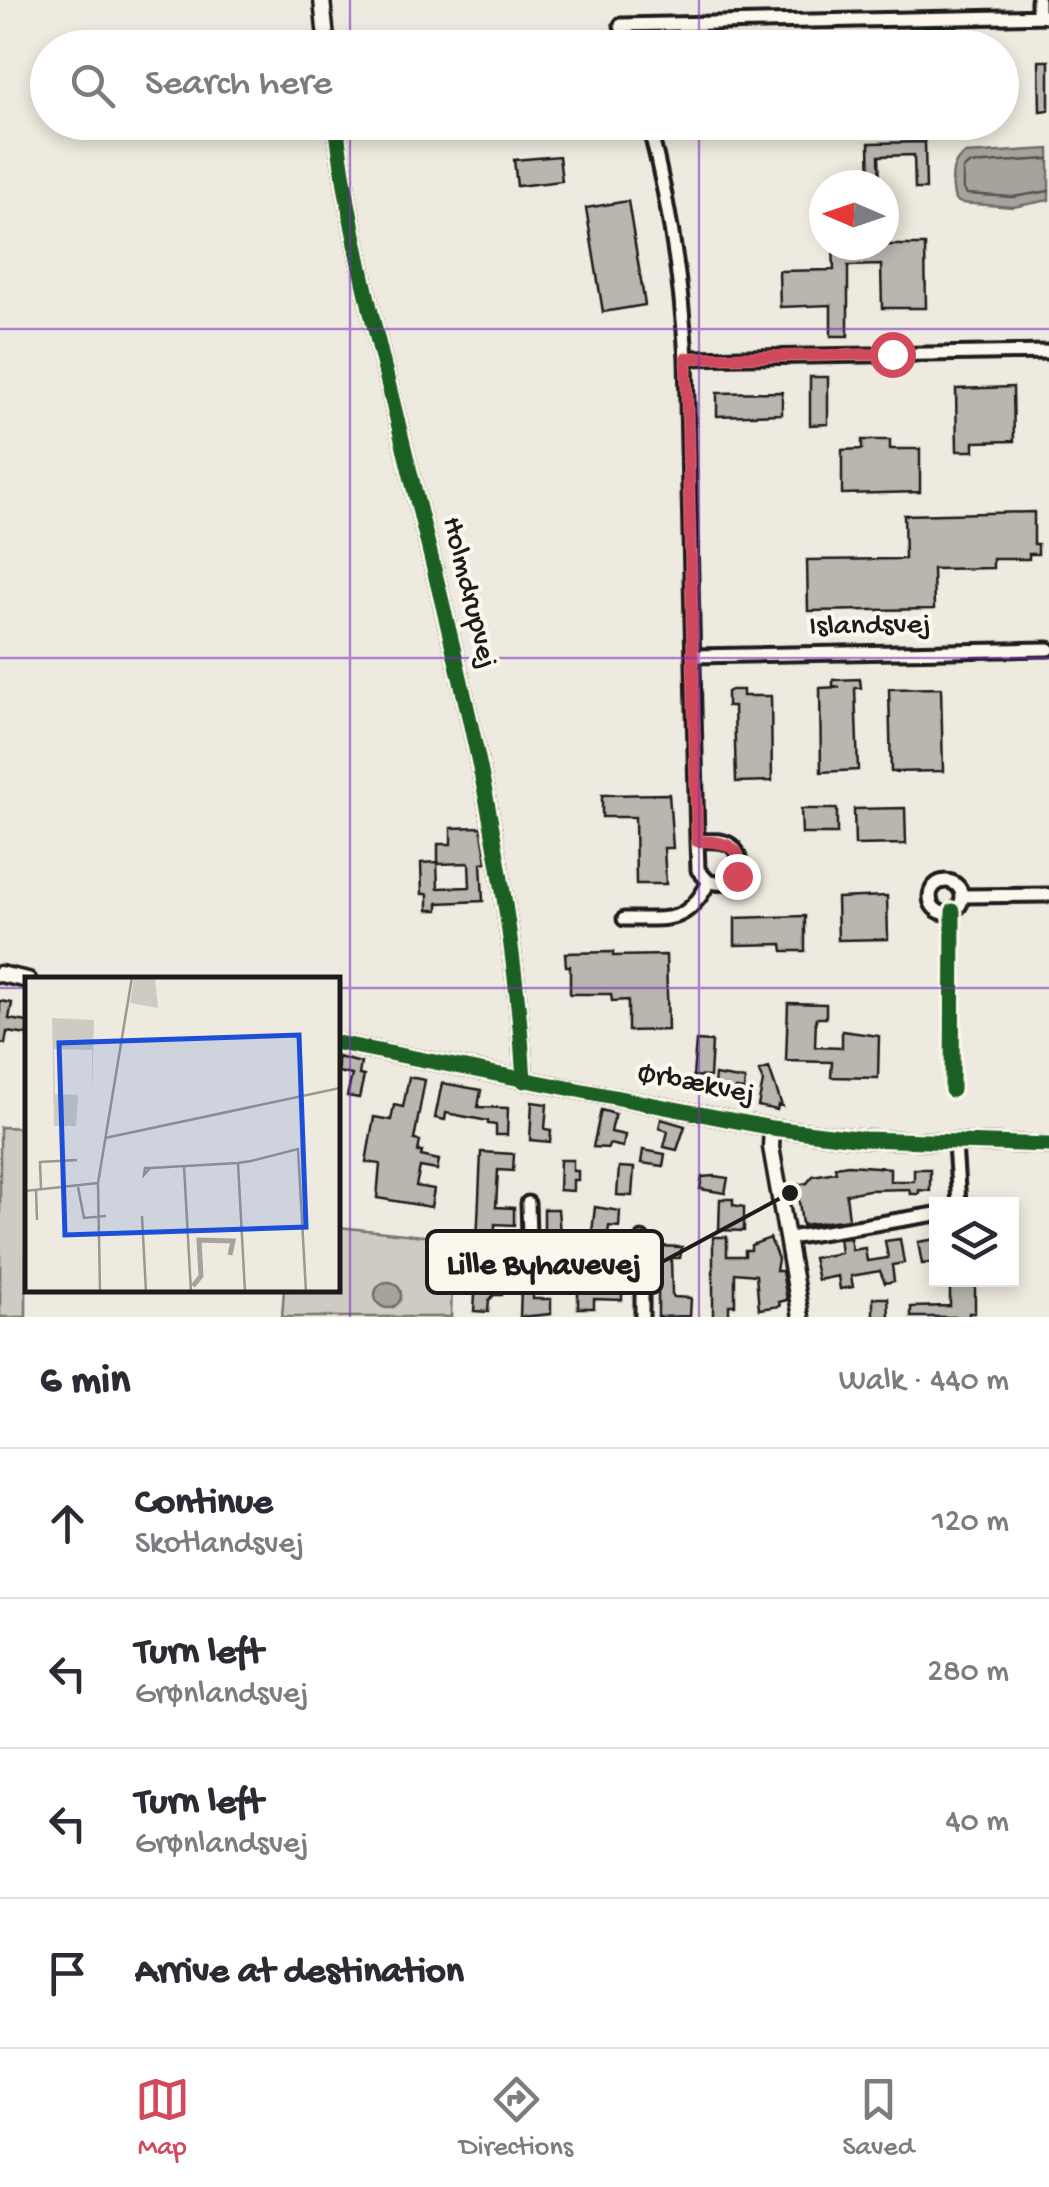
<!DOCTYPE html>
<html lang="en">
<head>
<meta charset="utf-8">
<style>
  :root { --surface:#fff; --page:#f2f2f3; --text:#2b2b33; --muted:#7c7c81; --line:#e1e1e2; --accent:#d1495b }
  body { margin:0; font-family:"Gochi Hand",sans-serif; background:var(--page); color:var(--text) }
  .controls { position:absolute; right:30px; bottom:30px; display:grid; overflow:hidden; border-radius:0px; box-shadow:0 5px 15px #0003 }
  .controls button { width:90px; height:90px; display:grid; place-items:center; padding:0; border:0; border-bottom:2px solid var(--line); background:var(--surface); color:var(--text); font:50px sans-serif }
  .compass { position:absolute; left:809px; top:170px; width:90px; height:90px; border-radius:50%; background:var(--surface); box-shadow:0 5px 15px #0003; rotate:272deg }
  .stop { position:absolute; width:30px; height:30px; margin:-22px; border:8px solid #d1495b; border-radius:50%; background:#fff }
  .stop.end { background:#d1495b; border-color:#fff; box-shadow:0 2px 10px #0008 }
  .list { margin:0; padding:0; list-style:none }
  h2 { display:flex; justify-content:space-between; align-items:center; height:130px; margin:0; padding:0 40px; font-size:42px }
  h2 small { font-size:32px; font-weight:400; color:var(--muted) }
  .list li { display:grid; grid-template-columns:65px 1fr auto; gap:30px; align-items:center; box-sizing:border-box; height:150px; padding:0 40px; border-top:2px solid var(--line) }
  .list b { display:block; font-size:38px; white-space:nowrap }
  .list p { margin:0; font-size:32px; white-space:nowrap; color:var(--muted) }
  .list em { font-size:32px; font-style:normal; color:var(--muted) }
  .icon { flex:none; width:55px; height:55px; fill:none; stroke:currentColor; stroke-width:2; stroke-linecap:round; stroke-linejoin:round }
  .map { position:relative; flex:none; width:1049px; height:1317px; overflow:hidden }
  .search { position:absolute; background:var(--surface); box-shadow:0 5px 15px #0003; left:30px; right:30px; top:30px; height:110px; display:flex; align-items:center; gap:25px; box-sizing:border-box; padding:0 35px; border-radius:55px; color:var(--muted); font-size:38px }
  .sheet { height:730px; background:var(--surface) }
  nav { display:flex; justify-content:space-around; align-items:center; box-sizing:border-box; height:140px; border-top:2px solid var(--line); background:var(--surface); font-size:28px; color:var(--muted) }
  nav a { display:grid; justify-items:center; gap:5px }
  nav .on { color:var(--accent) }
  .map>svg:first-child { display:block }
  .green { fill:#ceccc2; stroke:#75746f; stroke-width:2.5 }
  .water { fill:#a6a39d; stroke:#6f6d69; stroke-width:2.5 }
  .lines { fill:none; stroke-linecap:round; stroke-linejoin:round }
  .shore { stroke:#535250; stroke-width:2.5 }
  .building { fill:#b9b6af; stroke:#1c1c1c; stroke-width:2.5 }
  .minor-casing { stroke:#1c1c1c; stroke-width:19 }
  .tertiary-casing { stroke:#1c1c1c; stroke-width:21 }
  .minor { stroke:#fbf7ec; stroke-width:11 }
  .tertiary { stroke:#fbf7ec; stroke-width:14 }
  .cycleway-casing { stroke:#fbf7ec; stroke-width:21 }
  .cycleway { stroke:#1b5e20; stroke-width:15 }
  .route { stroke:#d1495b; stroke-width:12 }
  .grid { fill:none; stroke:#7b2cbf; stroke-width:2.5; stroke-opacity:0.55 }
  .labels { text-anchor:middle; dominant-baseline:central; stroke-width:8; stroke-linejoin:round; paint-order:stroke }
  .street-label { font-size:30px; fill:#1c1c1c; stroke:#fbf7ec }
  .inset-river { fill:none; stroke:#a6a39d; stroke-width:5 }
  .inset-road { fill:none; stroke:#9a9891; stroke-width:2.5 }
  .view { fill:#1d4ed8; fill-opacity:0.15; stroke:#1d4ed8; stroke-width:5 }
  .inset-edge { fill:none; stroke:#1c1c1c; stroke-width:5 }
  .leader { fill:none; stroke:#1c1c1c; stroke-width:4 }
  .callout-dot { fill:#1c1c1c; stroke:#fbf7ec; stroke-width:4 }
  .callout { fill:#fbf7ec; stroke:#1c1c1c; stroke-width:4 }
  .callout-label { font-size:32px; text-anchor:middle; font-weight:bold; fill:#1c1c1c }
</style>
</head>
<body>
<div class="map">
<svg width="1049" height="1317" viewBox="0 0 1049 1317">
  <rect width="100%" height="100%" fill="#eeeadf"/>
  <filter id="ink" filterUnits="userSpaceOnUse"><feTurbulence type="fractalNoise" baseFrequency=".01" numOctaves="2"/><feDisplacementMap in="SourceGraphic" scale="20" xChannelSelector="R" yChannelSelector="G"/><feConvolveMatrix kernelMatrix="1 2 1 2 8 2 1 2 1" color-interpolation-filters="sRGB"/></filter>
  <g filter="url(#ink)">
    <path class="green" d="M0,1127L27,1128L26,1317H0Z
      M338,1227L453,1239L451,1317H282L284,1290H338Z"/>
    <path class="water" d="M1049,149V200L1013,207L961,203L955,200C951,183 949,162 965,154Z
      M375 1295a13 13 0 1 1 26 0a13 13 0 1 1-26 0Z"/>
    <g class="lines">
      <path class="shore" d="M1049,159L969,164L963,169V189L967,194L1013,197L1049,191"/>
    </g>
    <path class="building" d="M1039,61H1049V110L1040,111Z
      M925,142L926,189H915L914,155L879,156L880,185H870L869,143Z
      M559,156L562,181L517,186L514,160Z
      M628,201L645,305L603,312L586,208Z
      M833,245H925L926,308H882L881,265L848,266V336H831V305L780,307L779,271L834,270Z
      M810,377H828V424L810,425Z
      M1013,387L1014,441L974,442V451H957L956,389Z
      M782,392V414L717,416V393Z
      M862,440H890V449H920V492L842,494V450L862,449Z
      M1034,512V544H1038V554H1029V559H993V568L933,569L934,609L808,611L807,560L905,559L904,515Z
      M860,679L861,688H855L858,770L821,772L820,688L840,687L833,686V680Z
      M941,688L943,771L891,772L889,689Z
      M731,690H743V696H771L772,781L736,782L734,706H727V692Z
      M669,794L673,848H664L666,884H636L635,817H602V795Z
      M905,808L906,844L855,845L854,809Z
      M801,809H837V834H802Z
      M481,827L487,862L481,863L483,901L438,903V910H428V894H422L421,863L437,862L438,888L470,887L469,863L438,864V844H451V828Z
      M887,896L888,939L838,940L837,898Z
      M805,916V951H783L782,944L735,945V918Z
      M613,952V956L666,955L668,1030L628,1031V1000L612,1001L611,994H570V966H566L565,953Z
      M0,1001L12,1003L9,1019L28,1022V1035L7,1032L5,1044L0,1043Z
      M788,1003L826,1004V1018H816L815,1047L842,1048V1031L879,1036L878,1078L831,1077L832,1062L786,1061Z
      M696,1041L712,1042L710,1077L693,1076Z
      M338,1057L361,1063L359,1075L364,1076L359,1098L347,1096L352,1075L338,1072Z
      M769,1068L782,1106L778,1105L777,1110L758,1106L763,1082L759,1071Z
      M715,1075L745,1080L744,1090L736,1089L734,1099L719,1097V1086L714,1085Z
      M409,1077L425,1080L414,1140L420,1141L418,1152H422L421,1156L439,1160L437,1170L420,1167L416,1186L434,1189L431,1207L377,1198L380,1164L366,1162L374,1117L391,1120L394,1105L403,1107Z
      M442,1083L481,1090L478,1107L508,1108L507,1135H496V1125L488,1124V1121L446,1113L445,1120L435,1118Z
      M532,1102L547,1104L545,1129L551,1130L550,1142L530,1140Z
      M601,1110L615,1114L611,1132L625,1135L623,1147L609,1144L608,1148L593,1147Z
      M661,1119L685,1126L677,1150L664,1147L668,1131L659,1128Z
      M643,1150L665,1154L663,1166L641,1163Z
      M481,1152L514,1154L513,1171L498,1170L496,1207L514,1208V1225L495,1224L494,1278L472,1277V1267H476Z
      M560,1160H573V1171H578V1180H573V1191L559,1190Z
      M848,1165L890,1168V1181H914V1169H930V1191L919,1190V1194H910L909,1189L869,1190L846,1194L849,1219L802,1225L797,1185L807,1183L813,1176L836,1172L835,1167Z
      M619,1167L634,1168L632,1196L617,1195Z
      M714,1176L728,1178L725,1193L700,1189L702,1177Z
      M720,1199H733V1205L744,1207V1231L719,1230Z
      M595,1207L620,1211L619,1227L609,1226L606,1250L590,1249Z
      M544,1209H558L560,1234H566V1245H559V1255L544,1256Z
      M713,1237H727V1256H745V1250H751V1245L770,1238L778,1259L776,1271H782L787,1300L779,1302L780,1306L759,1309L756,1275L735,1273V1305H729V1317H713Z
      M850,1238L852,1250L865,1248L867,1261L888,1258L885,1241L900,1239L904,1263L892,1265L894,1281L885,1283L880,1271L851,1276L853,1287L840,1289L838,1276L818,1280L813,1258L841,1253L839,1239Z
      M936,1239V1262L922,1264L918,1242Z
      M658,1246L682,1247L680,1258H671L672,1294L674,1297L691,1298L690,1316L658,1317Z
      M950,1280H975V1313H969V1317H911V1307L950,1306Z
      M489,1282H502V1295H494L489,1300L488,1312L474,1311L475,1295Z
      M578,1282L622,1284V1300L594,1299V1308H578Z
      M521,1287H533V1299H551V1314L520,1317Z
      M873,1298H888L889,1317H873Z"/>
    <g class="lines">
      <g class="minor-casing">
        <path id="minor" d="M1038,0V16
          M627,48L621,25L1049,16
          M648,122C669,201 681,277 686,358L697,841L698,870L709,882C715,882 720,885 726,883C744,879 744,853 729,844C720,839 707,841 697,841
          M686,358L1049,352
          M693,656L1049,649
          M930 897a16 16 0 1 1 32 0a16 16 0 1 1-32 0Z
          M962,896L1049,895
          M624,919C669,918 685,926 709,882
          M955,1144L959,1204
          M528,1203L530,1269
          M789,1238L936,1214
          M642,1239V1317
          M513,1269H556L642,1276"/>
      </g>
      <g class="tertiary-casing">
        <path id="tertiary" d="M322,0L327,48
          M336,122C348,226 374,326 399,427C451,642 512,858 524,1081
          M0,974L28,980
          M338,1043L772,1128L864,1139L1049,1145
          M772,1128L771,1147L801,1317"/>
      </g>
      <use href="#minor" class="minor"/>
      <use href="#tertiary" class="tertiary"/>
      <g class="cycleway-casing">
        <path id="cycleway" d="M336,122C348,226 374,326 399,427C451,642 512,858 524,1081
          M338,1043L772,1128L864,1139L1049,1145
          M952,1090L953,911"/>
      </g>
      <use href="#cycleway" class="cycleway"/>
    </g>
  </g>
  <g class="lines" filter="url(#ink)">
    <path class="route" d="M737,876C748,845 721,841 697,841L686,358L892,354"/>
  </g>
  <path class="grid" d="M350,0V48M699,0V48M350,122V1317M699,122V1317M0,329H1049M0,658H1049M0,988H28M338,988H1049"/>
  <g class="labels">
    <g class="street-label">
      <text transform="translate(468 593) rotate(76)">Holmdrupvej</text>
      <text transform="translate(870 627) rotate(-1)">Islandsvej</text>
      <text transform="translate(696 1085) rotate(11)">Ørbækvej</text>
    </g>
  </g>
  <g transform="translate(25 977)">
    <rect width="315" height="315" fill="#eeeadf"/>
    <path d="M109,0H130L133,31L105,26ZM27,41L69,43L67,117V73L29,72L30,117L53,118L51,149H29Z" fill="#ceccc2"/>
    <path class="inset-river" d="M168,309L176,299L174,263L208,264L205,278"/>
    <path class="inset-road" d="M80,161L315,111M213,186L220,315M159,189L166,315M125,191L119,198L120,191H125L213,186L226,184L273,172L281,315M53,210L59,241L81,239M11,213L12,243M16,213L15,185L52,183M0,214L73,206M117,239L121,315M75,315L73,206L107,0"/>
    <path class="view" d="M274,58L281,250L40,258L34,66Z"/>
    <rect width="315" height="315" class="inset-edge"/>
  </g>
  <path class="leader" d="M790 1193L662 1262"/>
  <circle class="callout-dot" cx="790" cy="1193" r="10"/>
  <rect class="callout" x="427" y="1231" width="235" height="62" rx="10"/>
  <g class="callout-label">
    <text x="544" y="1273">Lille Byhavevej</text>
  </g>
</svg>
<div class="controls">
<button><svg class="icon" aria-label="layers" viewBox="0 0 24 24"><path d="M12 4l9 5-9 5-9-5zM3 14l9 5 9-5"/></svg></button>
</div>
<svg class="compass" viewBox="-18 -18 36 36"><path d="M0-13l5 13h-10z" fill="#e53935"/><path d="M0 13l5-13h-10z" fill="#7c7c81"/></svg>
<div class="stop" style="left:892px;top:354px"></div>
<div class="stop end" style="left:737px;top:876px"></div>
<div class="search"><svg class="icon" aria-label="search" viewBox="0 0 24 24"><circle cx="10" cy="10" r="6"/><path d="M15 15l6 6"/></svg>Search here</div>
</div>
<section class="sheet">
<h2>6 min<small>Walk · 440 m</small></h2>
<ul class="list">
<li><svg class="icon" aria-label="ahead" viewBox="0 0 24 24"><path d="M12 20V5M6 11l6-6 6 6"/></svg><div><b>Continue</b><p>Skotlandsvej</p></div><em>120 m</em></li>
<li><svg class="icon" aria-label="left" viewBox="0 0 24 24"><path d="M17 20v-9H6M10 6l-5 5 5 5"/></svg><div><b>Turn left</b><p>Grønlandsvej</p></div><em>280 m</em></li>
<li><svg class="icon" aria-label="left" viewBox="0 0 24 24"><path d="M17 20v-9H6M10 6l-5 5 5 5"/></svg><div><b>Turn left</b><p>Grønlandsvej</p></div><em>40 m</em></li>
<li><svg class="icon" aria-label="arrive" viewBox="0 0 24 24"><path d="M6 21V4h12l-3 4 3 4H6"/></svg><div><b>Arrive at destination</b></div></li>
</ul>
</section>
<nav>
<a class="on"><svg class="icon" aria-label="map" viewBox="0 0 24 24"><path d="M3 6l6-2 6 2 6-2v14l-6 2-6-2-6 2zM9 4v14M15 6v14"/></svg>Map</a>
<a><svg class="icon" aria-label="directions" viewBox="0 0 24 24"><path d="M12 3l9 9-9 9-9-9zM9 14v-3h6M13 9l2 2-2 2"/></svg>Directions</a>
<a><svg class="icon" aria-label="saved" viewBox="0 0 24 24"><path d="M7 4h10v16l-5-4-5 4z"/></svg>Saved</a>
</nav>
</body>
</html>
